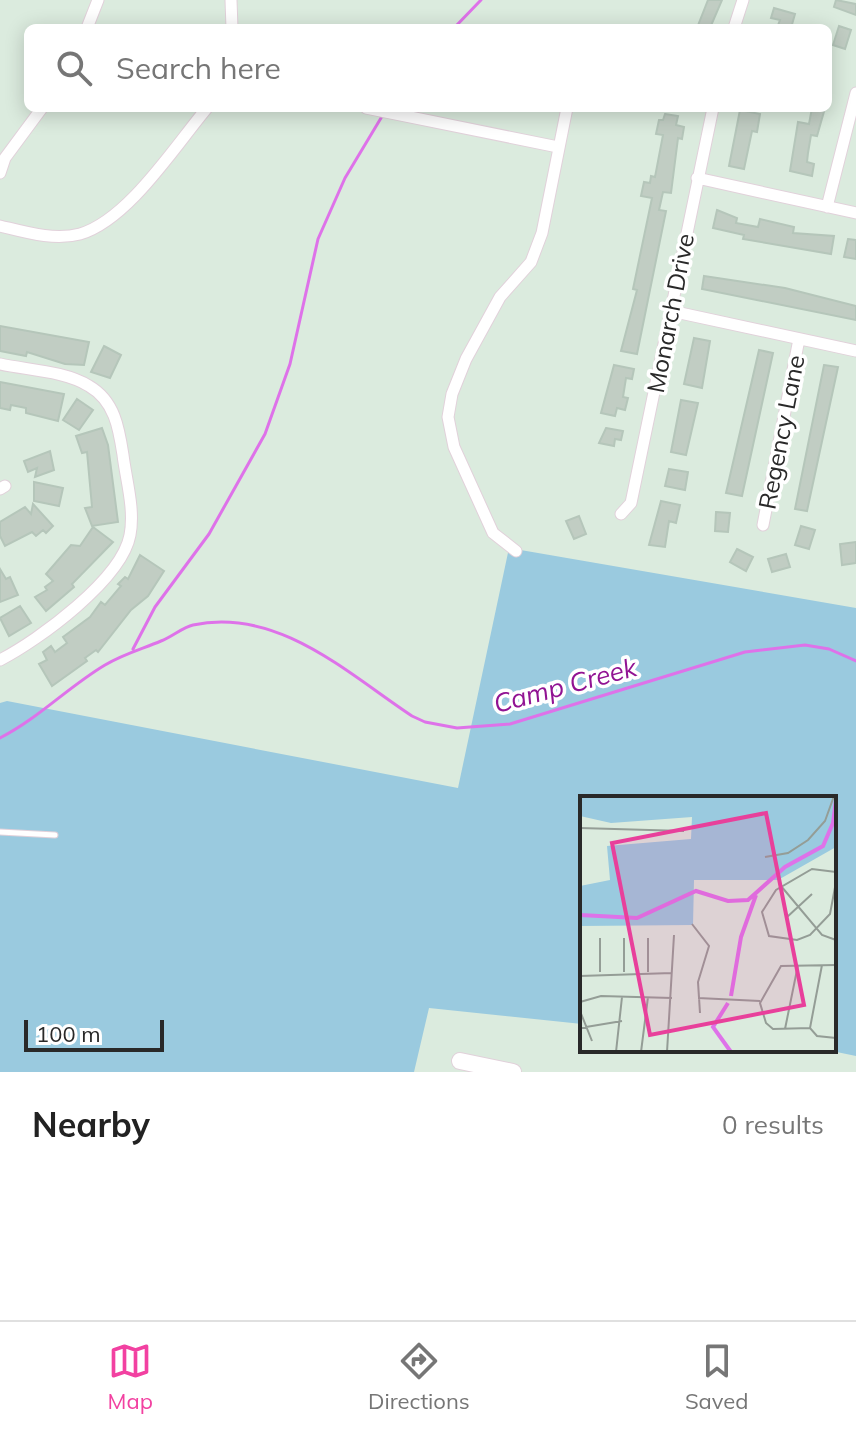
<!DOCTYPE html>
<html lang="en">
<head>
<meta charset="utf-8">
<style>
  :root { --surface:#fff; --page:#f2f2f2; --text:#222; --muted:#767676; --line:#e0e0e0; --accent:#f241a1 }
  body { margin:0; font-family:Mulish,sans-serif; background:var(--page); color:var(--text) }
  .scale { position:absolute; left:24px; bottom:20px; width:140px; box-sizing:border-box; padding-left:8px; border:4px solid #292929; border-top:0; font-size:22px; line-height:28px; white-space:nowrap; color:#292929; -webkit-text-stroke:6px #fff; paint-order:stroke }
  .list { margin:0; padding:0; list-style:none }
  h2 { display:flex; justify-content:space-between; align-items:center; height:104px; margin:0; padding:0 32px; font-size:34px }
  h2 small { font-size:26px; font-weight:400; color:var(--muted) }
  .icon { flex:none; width:44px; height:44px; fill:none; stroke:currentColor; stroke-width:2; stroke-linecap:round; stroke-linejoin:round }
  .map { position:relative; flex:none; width:856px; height:1072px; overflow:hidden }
  .search { position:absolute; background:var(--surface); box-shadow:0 4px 20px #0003; left:24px; right:24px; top:24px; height:88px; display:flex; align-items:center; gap:20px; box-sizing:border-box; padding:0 28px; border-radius:12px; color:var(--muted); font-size:30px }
  .sheet { height:248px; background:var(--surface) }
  nav { display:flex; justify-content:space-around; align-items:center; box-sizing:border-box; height:112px; border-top:2px solid var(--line); background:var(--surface); font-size:22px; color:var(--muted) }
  nav a { display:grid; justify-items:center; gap:4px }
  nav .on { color:var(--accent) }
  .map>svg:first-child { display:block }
  .green { fill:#9acadf }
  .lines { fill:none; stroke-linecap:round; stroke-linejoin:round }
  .stream { stroke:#de72e9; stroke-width:3 }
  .building { fill:#c1cdc3; stroke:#b5c6ba; stroke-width:2 }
  .lane-casing { stroke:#e1d1da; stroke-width:7 }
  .street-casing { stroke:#e1d1da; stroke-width:13 }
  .secondary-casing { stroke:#e1d1da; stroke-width:18 }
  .lane { stroke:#fff; stroke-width:5 }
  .street { stroke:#fff; stroke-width:11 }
  .secondary { stroke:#fff; stroke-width:16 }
  .labels { text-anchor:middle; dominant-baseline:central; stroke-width:7; stroke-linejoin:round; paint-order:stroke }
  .street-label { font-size:24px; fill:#292929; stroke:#fff }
  .water-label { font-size:26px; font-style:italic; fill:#911393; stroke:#fff }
  .inset-river { fill:none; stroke:#de72e9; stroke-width:4 }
  .inset-road { fill:none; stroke:#949d96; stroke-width:2 }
  .view { fill:#e8409b; fill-opacity:0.15; stroke:#e8409b; stroke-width:4 }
  .inset-edge { fill:none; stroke:#292929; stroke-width:4 }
</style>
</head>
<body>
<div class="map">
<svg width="856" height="1072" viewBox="0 0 856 1072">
  <rect width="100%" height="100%" fill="#dbebde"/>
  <path class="green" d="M509,548L856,608V1056L827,1050H834V798H582V1024L429,1008L414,1072H0V703L7,701L458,788Z"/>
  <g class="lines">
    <path class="stream" d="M454,28L481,0
      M133,649L155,607L209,534L265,434L290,364L318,239L345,178L381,118
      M0,738C39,718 68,687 105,665C123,654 142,649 161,641C172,637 183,627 193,625C278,607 347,673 412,716L425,722L457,728L510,724L745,652L805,645L829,649L856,661"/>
  </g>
  <path class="building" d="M708,0H722L710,28H697Z
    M836,0L856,4V15L834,7Z
    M774,8L795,14L791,28H777L780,20L771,18Z
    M839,26L851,30L845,49L833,45Z
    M812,108H825L817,136L811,135L808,153L807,162L814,164L812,176L790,171L798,122L809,124Z
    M740,110L760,114L757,132L752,131L744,169L729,166Z
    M665,114L678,116L676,125L684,127L682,139L678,138L671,193L663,192L659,210L666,211L637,354L621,351L637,290L633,289L652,198L641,196L644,182L650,183L651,176L655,177L663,135L656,134L659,120H663Z
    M717,210L737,218L736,223L758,227L760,219L794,227L793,233L834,236L831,254L743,239L744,235L713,228Z
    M848,239L856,240V259L844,257Z
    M704,276L785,288L856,306V320L702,289Z
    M0,326L89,342L84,365L65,364L27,352L26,356L0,351Z
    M694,338L710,341L702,388L684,384Z
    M104,346L121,355L110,378L91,372Z
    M759,350L773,353L742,496L726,493Z
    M614,365L634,369L632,379L626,378L623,397L628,398L625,410L617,408L615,416L601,413Z
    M824,365L838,367L807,511L795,509Z
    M0,382L64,394L58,421L26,413V408L11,405L10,410L0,408Z
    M77,399L93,410L79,430L63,420Z
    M681,400L698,403L686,455L671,452Z
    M102,428L108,445L118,522L92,526L85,508L92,507L87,452L82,453L76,436Z
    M606,428L623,431L621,440L615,439L614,446L599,443Z
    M50,451L54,470L35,477L37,468L28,472L24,461Z
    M669,469L688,472L685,490L665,486Z
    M34,482L63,488L59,506L34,501Z
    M661,501L680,505L676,523L669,521L665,547L649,545Z
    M33,504L53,526L46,533L43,530L36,536L32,532L5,546L0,536V522L25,507L31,514Z
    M716,512L730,513L728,532L715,531Z
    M579,516L586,534L574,539L566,521Z
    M801,526L815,530L809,549L795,545Z
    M93,527L113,542L72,584L74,587L46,611L35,597L47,590L45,587L53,581L46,574L71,545L80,546Z
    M856,542V563L842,565L840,544Z
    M737,549L753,557L746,571L730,562Z
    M786,554L790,567L772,572L768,559Z
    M140,555L164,571L148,596L131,610L98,652L96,650L85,658L87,661L52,686L39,664L47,660L43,652L51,646L55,652L67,643L63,637L90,617L101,602L105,605L121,586L118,584L125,577L128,579Z
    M0,569L6,579L10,577L18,595L0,602Z
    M20,606L31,623L9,636L0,618Z"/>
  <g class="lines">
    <g class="lane-casing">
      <path id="lane" d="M0,832L55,835"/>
    </g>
    <g class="street-casing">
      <path id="street" d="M231,0L232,28
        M87,28L98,0
        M734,28L743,0
        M366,108L558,147
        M0,173L5,158L42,108
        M697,178L856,213
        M827,207L856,93
        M0,226C25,232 54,241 80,234C128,220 175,146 207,108
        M671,311L856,351
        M0,364C28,370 65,371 89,386C115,401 119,429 123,455C126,480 135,509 130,535C122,579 39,640 0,660
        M0,489L5,486
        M621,514L631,503L713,108
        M763,525L799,339
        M516,551L493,533L454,447L448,417L452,394L466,359L500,297L531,262L542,233L567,108"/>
    </g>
    <g class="secondary-casing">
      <path id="secondary" d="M460,1061L513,1072"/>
    </g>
    <use href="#lane" class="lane"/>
    <use href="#street" class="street"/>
    <use href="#secondary" class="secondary"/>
  </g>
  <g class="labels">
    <g class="street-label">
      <text transform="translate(670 313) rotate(-79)">Monarch Drive</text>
      <text transform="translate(781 432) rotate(-79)">Regency Lane</text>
    </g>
    <g class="water-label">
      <text transform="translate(565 685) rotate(-15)">Camp Creek</text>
    </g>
  </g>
  <g transform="translate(580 796)">
    <rect width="256" height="256" fill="#dbebde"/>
    <path d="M0,0H256V51L198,84H114L113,129L0,130V90L30,84L27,50L111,43L112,21L31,27L0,20Z" fill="#9acadf"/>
    <path class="inset-river" d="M0,119L57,122L116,95L148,105L168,104L205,71L243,50L253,27L256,4M151,200L161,141L176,99M148,207L133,231L151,256"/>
    <path class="inset-road" d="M0,32L104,35M185,61L208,57L228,44L245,25L254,0M256,76L232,73L196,94L182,116L189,140L217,144L230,139L250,118L256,86M201,90L242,139L256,144M206,122L232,98M112,128L129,150L118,186L120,217M20,142V176M256,169L201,170L180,207L186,227L193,233L230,232L237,240L256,242M44,176V142M68,176V142M0,180L92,177M118,202L180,205M0,206L21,200L92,202M0,215L12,245M0,232L42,225M230,232L242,169M205,233L218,169M36,256L42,201M61,256L68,201M87,256L94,139"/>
    <path class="view" d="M186,17L224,209L70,239L32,47Z"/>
    <rect width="256" height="256" class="inset-edge"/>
  </g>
</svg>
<div class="scale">100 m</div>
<div class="search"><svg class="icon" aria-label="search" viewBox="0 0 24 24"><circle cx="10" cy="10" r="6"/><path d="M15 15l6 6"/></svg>Search here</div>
</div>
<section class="sheet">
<h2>Nearby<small>0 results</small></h2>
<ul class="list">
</ul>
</section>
<nav>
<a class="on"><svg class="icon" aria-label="map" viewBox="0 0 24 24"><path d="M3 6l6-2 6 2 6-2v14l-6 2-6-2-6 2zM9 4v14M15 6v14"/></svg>Map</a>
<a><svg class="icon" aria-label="directions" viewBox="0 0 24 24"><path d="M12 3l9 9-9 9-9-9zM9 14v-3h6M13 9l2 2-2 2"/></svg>Directions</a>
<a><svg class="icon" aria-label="saved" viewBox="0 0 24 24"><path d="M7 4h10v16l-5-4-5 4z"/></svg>Saved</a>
</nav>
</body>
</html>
